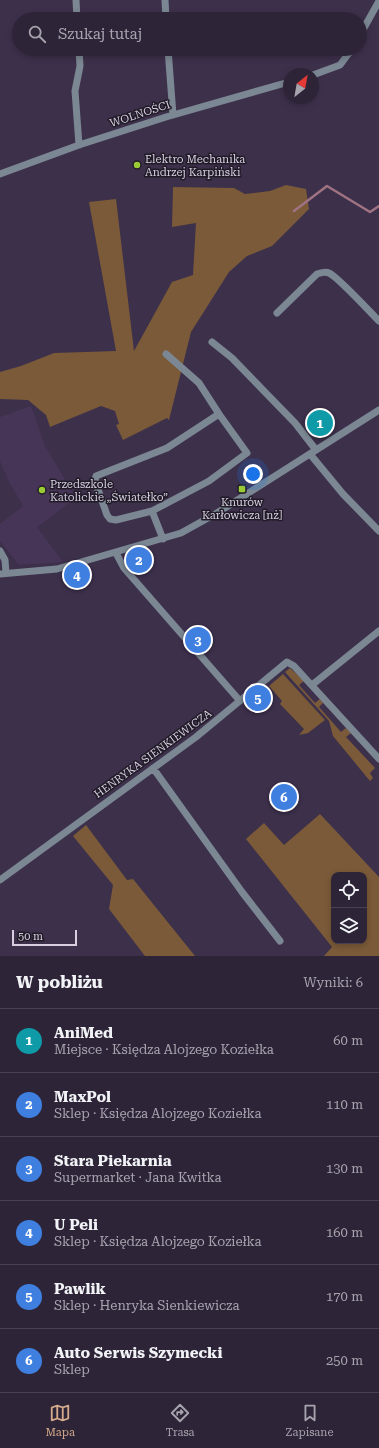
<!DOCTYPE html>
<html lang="pl">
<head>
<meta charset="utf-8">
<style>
  :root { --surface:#2e2438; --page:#3a3043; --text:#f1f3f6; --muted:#a7a4ae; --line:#494153; --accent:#d6ab8b }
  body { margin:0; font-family:"Roboto Serif",serif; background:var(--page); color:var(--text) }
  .controls { position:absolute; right:12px; bottom:12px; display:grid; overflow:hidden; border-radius:8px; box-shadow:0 2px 6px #0003 }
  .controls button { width:36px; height:36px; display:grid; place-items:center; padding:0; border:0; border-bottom:1px solid var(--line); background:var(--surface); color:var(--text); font:20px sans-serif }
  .compass { position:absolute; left:283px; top:68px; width:36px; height:36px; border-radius:50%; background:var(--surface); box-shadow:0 2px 6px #0003; rotate:31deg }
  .scale { position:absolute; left:12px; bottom:10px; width:65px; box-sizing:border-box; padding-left:4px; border:2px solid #d7cfe0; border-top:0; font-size:11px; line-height:14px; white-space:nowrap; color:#d7cfe0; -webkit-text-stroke:3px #211b28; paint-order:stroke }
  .you { position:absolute; left:253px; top:474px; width:14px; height:14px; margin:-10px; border:3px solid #fff; border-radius:50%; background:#1a73e8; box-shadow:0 0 0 6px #1a73e833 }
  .badge { display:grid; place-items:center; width:26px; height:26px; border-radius:50%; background:var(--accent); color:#fff; font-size:13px; font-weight:700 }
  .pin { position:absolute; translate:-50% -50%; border:2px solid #fff; box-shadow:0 1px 4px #0006 }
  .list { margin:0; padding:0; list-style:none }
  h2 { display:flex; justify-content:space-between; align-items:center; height:52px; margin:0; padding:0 16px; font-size:17px }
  h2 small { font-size:13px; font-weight:400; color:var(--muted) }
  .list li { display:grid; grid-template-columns:26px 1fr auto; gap:12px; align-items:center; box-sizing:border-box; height:64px; padding:0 16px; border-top:1px solid var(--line) }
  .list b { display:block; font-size:15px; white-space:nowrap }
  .list p { margin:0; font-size:13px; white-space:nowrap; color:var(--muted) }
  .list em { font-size:13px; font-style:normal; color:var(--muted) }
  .icon { flex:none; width:22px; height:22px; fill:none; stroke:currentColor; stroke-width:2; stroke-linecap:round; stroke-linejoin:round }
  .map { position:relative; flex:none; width:379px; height:956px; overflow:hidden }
  .search { position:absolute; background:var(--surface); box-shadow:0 2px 6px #0003; left:12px; right:12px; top:12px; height:44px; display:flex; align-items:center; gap:10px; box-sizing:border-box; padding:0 14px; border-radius:22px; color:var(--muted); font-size:15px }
  .sheet { height:436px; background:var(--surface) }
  nav { display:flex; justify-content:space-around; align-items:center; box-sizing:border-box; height:56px; border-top:1px solid var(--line); background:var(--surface); font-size:11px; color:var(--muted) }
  nav a { display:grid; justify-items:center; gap:2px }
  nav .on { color:var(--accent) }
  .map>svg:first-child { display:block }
  .built { fill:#463557 }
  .green { fill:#7a5a38; fill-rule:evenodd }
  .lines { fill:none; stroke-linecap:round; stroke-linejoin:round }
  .stream { stroke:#a07382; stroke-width:2.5 }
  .minor { stroke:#7b8793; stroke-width:7 }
  .poi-dot { fill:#9acb35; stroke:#211b28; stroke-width:1.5 }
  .labels { text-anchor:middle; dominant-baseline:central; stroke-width:3; stroke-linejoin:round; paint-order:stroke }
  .street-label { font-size:11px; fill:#d7cfe0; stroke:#211b28 }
  .poi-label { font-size:11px; fill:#d7cfe0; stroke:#211b28; text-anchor:start }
</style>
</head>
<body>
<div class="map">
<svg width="379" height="956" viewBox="0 0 379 956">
  <rect width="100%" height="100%" fill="#3d304b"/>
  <path class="built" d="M31,406L45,446L76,498L37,527L63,562L19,565L0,541V524L23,506L8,480L0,461V417Z"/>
  <path class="green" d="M286,185L306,189L309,209L272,246L247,256L229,272L217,291L191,332L169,420L167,418L123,440L116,425L119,424L115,411L101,406L50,427L46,415L28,400L0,399V372L21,366L54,353L116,351L89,202L116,199L134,351L172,282L193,275L196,223L172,227L173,187L234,188L245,194L270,191Z
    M290,668L304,681L299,685L315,703L320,699L323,703L319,707L341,732L346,728L351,733L346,737L375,768L370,773L373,778L370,781L333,736L329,721L285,672Z
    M283,674L325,720L308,733L299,735L304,729L280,704L282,701L269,686Z
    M320,814L379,877V956H324L332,947L246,839L264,823L284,845ZM334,875H364V941H334Z
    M86,825L127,880L133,879L195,956H145L109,909L113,885L73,836Z"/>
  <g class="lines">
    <path class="stream" d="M294,211L327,186L370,212L379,206"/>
    <path class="minor" d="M76,0L77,19
      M165,0L166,19
      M360,35L379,1
      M79,49L80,66L75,91L79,145
      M168,49L173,115
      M313,75L340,65L352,49
      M0,174L79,145L166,117L289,82
      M277,313L317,274C320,273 325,271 329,273C338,277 370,312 379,321
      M212,342L232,358L295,423L316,450
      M166,354L199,383L219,414
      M310,454L343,494L379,531
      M152,511L116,520L110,519L107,515L95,481L96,476L167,448L219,414L247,453L209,481L152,511L163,539
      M0,551L5,560L6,573
      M116,553L124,568L240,701
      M0,574L57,569L181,533L217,513L379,410
      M312,685L379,631
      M153,768L242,892L280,941
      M0,880L196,737L287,662L294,666L379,759"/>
  </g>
  <g class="poi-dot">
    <circle cx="137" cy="165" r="4"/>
    <rect x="238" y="485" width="8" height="8" rx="2"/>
    <circle cx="42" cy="490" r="4"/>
  </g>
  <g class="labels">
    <g class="street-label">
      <text transform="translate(140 114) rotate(-18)">WOLNOŚCI</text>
      <text transform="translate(153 754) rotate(-36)">HENRYKA SIENKIEWICZA</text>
    </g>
    <g class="poi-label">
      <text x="145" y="159">Elektro Mechanika<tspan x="145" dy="13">Andrzej Karpiński</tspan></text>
      <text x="50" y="484">Przedszkole<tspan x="50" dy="13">Katolickie „Światełko”</tspan></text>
      <text x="242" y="502" text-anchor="middle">Knurów<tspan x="242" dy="13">Karłowicza [nż]</tspan></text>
    </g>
  </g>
</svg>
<div class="controls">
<button><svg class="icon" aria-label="locate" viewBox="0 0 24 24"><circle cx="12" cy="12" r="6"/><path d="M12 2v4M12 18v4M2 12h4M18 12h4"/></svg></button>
<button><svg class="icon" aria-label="layers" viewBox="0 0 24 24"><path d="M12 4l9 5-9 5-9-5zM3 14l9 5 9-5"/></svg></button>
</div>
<svg class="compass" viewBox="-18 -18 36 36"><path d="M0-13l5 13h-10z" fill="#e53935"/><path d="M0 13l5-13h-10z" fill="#a7a4ae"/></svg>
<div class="scale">50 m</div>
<div class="you"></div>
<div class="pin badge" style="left:320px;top:423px;background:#0f9aa8">1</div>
<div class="pin badge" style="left:139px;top:560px;background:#3f7fe0">2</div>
<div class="pin badge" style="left:198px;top:640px;background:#3f7fe0">3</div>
<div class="pin badge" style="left:77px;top:575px;background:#3f7fe0">4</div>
<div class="pin badge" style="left:258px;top:698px;background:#3f7fe0">5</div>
<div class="pin badge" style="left:284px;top:797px;background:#3f7fe0">6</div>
<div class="search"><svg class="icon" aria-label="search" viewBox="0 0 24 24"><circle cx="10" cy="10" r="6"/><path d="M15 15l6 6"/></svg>Szukaj tutaj</div>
</div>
<section class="sheet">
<h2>W pobliżu<small>Wyniki: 6</small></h2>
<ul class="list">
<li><span class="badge" style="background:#0f9aa8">1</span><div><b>AniMed</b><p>Miejsce · Księdza Alojzego Koziełka</p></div><em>60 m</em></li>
<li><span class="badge" style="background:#3f7fe0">2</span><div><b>MaxPol</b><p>Sklep · Księdza Alojzego Koziełka</p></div><em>110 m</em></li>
<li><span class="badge" style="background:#3f7fe0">3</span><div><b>Stara Piekarnia</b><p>Supermarket · Jana Kwitka</p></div><em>130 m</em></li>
<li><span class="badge" style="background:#3f7fe0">4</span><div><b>U Peli</b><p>Sklep · Księdza Alojzego Koziełka</p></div><em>160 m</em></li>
<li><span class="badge" style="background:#3f7fe0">5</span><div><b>Pawlik</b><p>Sklep · Henryka Sienkiewicza</p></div><em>170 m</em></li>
<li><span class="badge" style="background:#3f7fe0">6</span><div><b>Auto Serwis Szymecki</b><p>Sklep</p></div><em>250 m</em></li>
</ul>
</section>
<nav>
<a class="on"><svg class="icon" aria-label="map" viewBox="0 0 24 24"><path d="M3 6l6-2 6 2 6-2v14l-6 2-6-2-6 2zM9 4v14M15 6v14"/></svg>Mapa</a>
<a><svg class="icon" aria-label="directions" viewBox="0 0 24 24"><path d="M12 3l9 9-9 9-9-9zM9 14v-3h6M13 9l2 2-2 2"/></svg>Trasa</a>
<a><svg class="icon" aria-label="saved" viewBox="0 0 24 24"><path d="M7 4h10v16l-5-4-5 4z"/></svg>Zapisane</a>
</nav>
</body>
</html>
